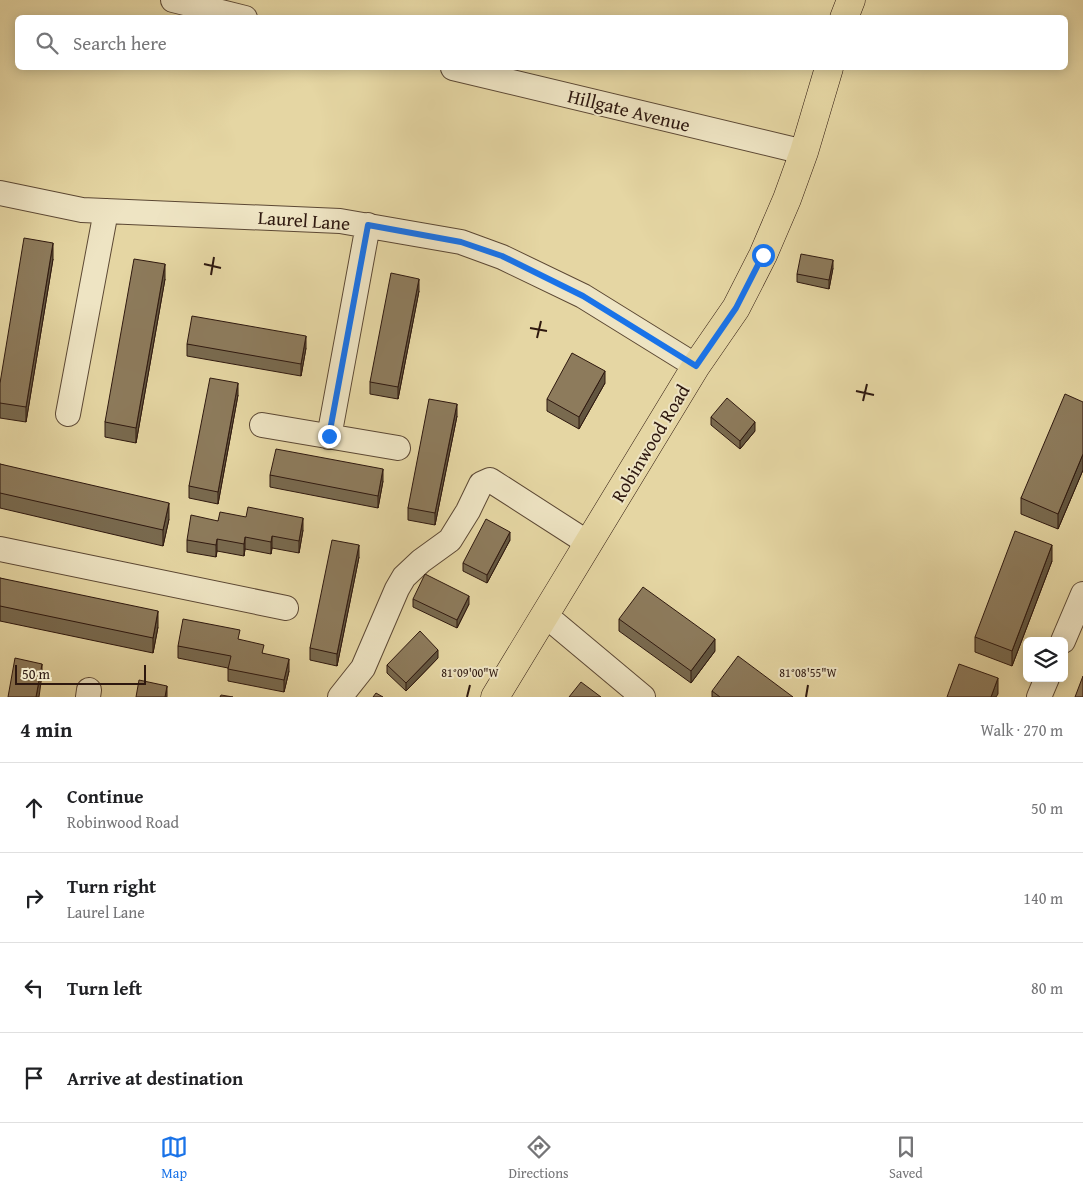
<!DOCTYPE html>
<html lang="en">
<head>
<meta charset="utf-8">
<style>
  :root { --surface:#fff; --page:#f2f2f2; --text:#202124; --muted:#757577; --line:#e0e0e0; --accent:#1a73e8 }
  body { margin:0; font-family:"Gentium Book Plus",serif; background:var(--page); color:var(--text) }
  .controls { position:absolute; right:15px; bottom:15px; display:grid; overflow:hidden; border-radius:8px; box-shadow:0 2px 12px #0003 }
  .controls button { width:45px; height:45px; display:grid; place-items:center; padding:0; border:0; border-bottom:1px solid var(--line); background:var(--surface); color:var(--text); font:25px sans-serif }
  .scale { position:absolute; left:15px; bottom:12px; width:131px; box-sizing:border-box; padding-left:5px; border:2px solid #2e180f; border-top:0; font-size:14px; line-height:18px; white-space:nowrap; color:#2e180f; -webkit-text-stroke:4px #eee4c3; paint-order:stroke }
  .stop { position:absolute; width:15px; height:15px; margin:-11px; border:4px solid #1a73e8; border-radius:50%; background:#fff }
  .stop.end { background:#1a73e8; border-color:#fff; box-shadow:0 1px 5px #0008 }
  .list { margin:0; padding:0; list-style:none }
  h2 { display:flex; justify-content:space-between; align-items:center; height:65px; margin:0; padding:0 20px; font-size:21px }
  h2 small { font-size:16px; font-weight:400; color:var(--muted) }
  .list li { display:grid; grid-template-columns:32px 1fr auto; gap:15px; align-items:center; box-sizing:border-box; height:90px; padding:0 20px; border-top:1px solid var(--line) }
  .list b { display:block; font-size:19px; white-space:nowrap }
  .list p { margin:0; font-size:16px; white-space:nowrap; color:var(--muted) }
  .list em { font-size:16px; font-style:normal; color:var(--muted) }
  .icon { flex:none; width:28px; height:28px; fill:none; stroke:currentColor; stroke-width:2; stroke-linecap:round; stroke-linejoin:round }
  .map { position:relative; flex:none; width:1083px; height:697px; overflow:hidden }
  .search { position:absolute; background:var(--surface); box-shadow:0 2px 12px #0003; left:15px; right:15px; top:15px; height:55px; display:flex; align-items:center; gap:12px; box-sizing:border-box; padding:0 18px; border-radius:8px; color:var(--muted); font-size:19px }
  .sheet { height:425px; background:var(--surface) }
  nav { display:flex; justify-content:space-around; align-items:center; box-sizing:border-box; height:70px; border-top:1px solid var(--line); background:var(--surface); font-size:14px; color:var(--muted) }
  nav a { display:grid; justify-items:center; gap:2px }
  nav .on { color:var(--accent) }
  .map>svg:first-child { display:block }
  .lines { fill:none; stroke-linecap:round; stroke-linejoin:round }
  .minor-casing { stroke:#5c4834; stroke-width:26 }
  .major-casing { stroke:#2e180f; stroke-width:29 }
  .minor { stroke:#eee4c3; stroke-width:24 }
  .major { stroke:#e5d6a3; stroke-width:28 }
  .wall { fill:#796a4f; stroke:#2e180f }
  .shaded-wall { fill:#635640; stroke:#2e180f }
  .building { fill:#8d7b5c; stroke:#2e180f }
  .route { stroke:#1a73e8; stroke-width:6 }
  .ticks { fill:none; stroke:#2e180f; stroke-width:2 }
  .labels { text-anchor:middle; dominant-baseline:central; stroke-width:4; stroke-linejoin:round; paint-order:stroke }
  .street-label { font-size:19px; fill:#2e180f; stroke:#eee4c3 }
  .ticks-label { font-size:12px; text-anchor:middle; fill:#2e180f; stroke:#eee4c3; stroke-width:4; stroke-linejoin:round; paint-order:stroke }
</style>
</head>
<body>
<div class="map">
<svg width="1083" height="697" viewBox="0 0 1083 697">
  <rect width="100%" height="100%" fill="#e5d6a3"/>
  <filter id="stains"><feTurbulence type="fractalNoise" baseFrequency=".004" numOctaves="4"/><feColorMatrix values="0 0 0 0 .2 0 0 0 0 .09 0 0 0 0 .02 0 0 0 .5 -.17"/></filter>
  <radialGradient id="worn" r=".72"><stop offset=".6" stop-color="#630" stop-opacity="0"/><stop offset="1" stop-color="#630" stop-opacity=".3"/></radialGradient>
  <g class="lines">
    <g class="minor-casing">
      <path id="minor" d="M173,0L245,18
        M453,68L804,152
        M0,193L82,210L340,221L461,242L502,257L583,296L696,366
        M68,414L106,211
        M262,425L398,448
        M329,437L368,225
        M0,549L286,608
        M545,615L643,697
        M1063,641L1083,594
        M88,697L89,690
        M340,697L363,668L397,589L404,577L421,561L450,540L468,511L481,484L490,480L588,543
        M1039,697L1047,678"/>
    </g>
    <g class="major-casing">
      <path id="major" d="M844,18L851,0
        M495,697L696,366L736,308L763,255L787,199L804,152L829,68"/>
    </g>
    <use href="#minor" class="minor"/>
    <use href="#major" class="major"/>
  </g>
  <path class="wall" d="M53,259L26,422L0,418V383Z
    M833,268L829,289L797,282V274Z
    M165,279L136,443L105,437V422Z
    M419,291L398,399L370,394V382Z
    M187,344L306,348L301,376L187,356Z
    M605,383L579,429L547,411V399Z
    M238,395L218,504L189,498V486Z
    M1083,402V470L1058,529L1021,514V498Z
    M457,416L435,525L408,520V508Z
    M711,417L755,431L740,449L711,425Z
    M0,464L169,519L163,546L0,508Z
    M270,475L383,481L378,508L270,487Z
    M218,521L303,530L299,553L272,548L271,554L245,549L244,556L217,551L216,557L187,552V540Z
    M510,540L487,583L463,571V563Z
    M359,557L337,666L310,660V648Z
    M1052,561L1012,666L975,652V637Z
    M0,578L158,627L153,653L0,621Z
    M413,599L469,604L457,628L413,607Z
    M619,619L715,651L691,683L619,631Z
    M240,640L264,654L289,671L284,692L228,681V668L178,658V646Z
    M438,658L406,691L387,673V665Z
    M712,691L793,697H712Z"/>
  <path class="shaded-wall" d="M53,243V259L26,422V407Z
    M833,260V268L829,289V280Z
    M165,264V279L136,443V428Z
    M419,279V291L398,399V387Z
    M306,336V348L301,376V364Z
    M605,371V383L579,429V417Z
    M238,383V395L218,504V492Z
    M457,404V416L435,525V513Z
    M755,422V431L740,449V441Z
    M1083,454V470L1058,529V514Z
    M383,469V481L378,508V496Z
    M169,503V519L163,546V530Z
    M303,518V530L299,553V541Z
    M510,532V540L487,583V575Z
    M272,536V548L271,554V542Z
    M245,537V549L244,556V544Z
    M217,539V551L216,557V545Z
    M359,545V557L337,666V654Z
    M1052,545V561L1012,666V651Z
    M469,596V604L457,628V620Z
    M158,611V627L153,653V638Z
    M715,639V651L691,683V671Z
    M438,650V658L406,691V683Z
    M289,659V671L284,692V680Z
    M42,664V675L39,697H36Z
    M998,678V694L996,697H991Z
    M167,686V697H165Z"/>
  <path class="building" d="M24,238L53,243L26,407L0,403V383Z
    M801,254L833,260L829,280L797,274Z
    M134,259L165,264L136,428L105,422Z
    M391,273L419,279L398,387L370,382Z
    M192,316L306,336L301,364L187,344Z
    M572,353L605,371L579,417L547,399Z
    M210,378L238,383L218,492L189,486Z
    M1065,394L1083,402V454L1058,514L1021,498Z
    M727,398L755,422L740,441L711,417Z
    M429,399L457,404L435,513L408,508Z
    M276,449L383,469L378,496L270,475Z
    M0,464L169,503L163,530L0,493Z
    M248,507L303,518L299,541L272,536L271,542L245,537L244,544L217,539L216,545L187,540L191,515L218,521L220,512L246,517Z
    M486,519L510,532L487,575L463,563Z
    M1015,531L1052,545L1012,651L975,637Z
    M332,540L359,545L337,654L310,648Z
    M425,574L469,596L457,620L413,599Z
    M0,578L158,611L153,638L0,606Z
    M643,587L715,639L691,671L619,619Z
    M183,619L240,630L238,639L264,645L262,653L289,659L284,680L228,669L231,656L178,646Z
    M420,631L438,650L406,683L387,665Z
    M738,656L793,697H720L712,691Z
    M15,658L42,664L36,697H8Z
    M959,664L998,678L991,697H947Z
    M1083,676V697H1075Z
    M139,680L167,686L165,697H136Z
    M581,682L601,697H569Z
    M376,693L383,697H373Z
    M221,695L233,697H220Z"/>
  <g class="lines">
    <path class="route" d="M329,436L368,225L461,242L502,256L583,296L696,366L736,308L763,255"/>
  </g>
  <path class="ticks" d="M204,264L221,268M211,275L214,257M530,328L547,331M537,338L541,321M856,391L874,395M863,401L867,384M467,697L470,685M806,697L808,685"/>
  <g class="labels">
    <g class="street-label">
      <text transform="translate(629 110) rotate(14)">Hillgate Avenue</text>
      <text transform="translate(304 220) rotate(4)">Laurel Lane</text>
      <text transform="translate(650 443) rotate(-59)">Robinwood Road</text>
    </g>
  </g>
  <g class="ticks-label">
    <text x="470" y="677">81°09'00"W</text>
    <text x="808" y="677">81°08'55"W</text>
  </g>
  <rect width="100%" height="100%" filter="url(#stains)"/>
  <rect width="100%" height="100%" fill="url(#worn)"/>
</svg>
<div class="controls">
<button><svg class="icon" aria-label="layers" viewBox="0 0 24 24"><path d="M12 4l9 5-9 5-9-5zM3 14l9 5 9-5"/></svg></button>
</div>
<div class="scale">50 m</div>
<div class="stop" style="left:763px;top:255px"></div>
<div class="stop end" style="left:329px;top:436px"></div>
<div class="search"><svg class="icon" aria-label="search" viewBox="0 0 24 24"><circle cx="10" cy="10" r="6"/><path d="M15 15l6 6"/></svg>Search here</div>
</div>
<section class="sheet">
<h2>4 min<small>Walk · 270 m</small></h2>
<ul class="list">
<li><svg class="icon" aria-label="ahead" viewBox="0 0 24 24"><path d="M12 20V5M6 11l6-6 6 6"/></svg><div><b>Continue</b><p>Robinwood Road</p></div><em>50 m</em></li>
<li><svg class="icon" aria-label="right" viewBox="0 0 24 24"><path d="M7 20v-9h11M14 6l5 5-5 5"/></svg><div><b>Turn right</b><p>Laurel Lane</p></div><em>140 m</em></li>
<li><svg class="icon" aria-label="left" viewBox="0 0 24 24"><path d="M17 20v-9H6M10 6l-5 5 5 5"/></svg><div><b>Turn left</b></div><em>80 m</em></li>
<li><svg class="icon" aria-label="arrive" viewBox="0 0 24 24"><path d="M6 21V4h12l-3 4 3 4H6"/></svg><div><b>Arrive at destination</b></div></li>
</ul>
</section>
<nav>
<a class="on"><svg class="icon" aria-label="map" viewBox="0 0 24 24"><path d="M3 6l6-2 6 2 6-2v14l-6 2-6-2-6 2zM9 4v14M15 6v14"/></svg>Map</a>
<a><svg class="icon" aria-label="directions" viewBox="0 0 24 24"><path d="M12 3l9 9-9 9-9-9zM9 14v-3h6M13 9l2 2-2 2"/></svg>Directions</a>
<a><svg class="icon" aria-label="saved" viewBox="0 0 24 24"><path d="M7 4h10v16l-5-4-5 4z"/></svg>Saved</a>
</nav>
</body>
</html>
